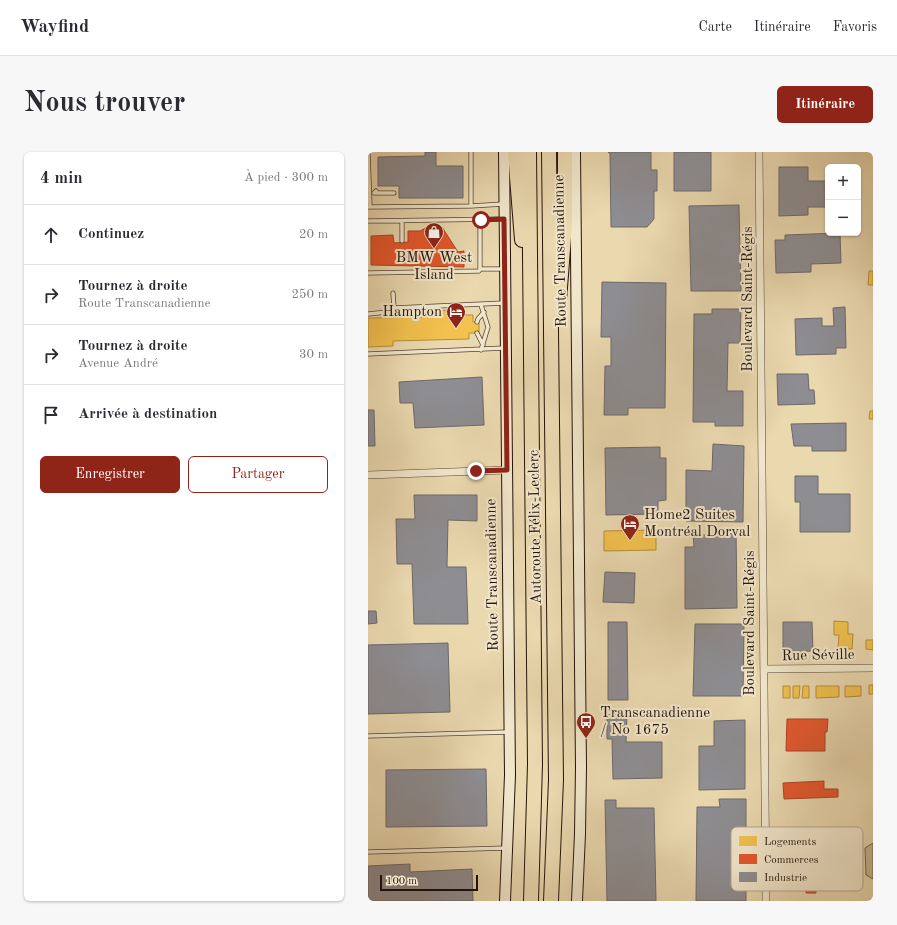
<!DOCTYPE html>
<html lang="fr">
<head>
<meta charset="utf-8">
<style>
  :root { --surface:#fff; --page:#f7f7f7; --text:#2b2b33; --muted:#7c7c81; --line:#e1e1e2; --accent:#8f2418 }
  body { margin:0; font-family:"Old Standard TT",serif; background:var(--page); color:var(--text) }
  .controls { position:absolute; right:12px; top:12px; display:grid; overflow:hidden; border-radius:6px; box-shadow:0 1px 3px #0004 }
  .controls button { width:36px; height:36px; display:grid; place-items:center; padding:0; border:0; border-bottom:1px solid var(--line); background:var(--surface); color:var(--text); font:20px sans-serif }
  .scale { position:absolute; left:12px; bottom:10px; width:98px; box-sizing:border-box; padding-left:4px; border:2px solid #25130b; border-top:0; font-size:11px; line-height:14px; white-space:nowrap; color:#25130b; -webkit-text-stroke:3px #f1e6cb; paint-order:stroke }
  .stop { position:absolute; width:12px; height:12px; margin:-9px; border:3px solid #8f2418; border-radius:50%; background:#fff }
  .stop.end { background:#8f2418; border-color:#fff; box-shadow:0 1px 4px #0008 }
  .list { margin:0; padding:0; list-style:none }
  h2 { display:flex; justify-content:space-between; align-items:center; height:52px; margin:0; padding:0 16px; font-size:17px }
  h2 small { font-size:13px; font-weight:400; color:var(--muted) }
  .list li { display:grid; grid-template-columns:26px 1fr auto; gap:12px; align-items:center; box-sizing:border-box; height:60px; padding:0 16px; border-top:1px solid var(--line) }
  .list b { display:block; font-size:15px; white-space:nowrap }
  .list p { margin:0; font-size:13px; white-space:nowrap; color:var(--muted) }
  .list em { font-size:13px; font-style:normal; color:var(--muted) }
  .actions { display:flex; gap:8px; padding:12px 16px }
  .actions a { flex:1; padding:9px 0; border:1px solid var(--accent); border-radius:6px; text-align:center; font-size:14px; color:var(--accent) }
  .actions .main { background:var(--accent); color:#fff }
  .icon { flex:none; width:22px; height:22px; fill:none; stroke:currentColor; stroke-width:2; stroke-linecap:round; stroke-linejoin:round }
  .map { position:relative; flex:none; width:505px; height:749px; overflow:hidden; border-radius:6px }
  header { display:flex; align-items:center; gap:24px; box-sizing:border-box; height:56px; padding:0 20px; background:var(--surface); border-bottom:1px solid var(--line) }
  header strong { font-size:19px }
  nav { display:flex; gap:22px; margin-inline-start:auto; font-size:14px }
  .intro { display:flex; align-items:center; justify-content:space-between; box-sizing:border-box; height:96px; padding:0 24px }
  h1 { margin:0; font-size:28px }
  .button { padding:10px 18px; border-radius:6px; background:var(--accent); color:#fff; font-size:14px; font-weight:700 }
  main { display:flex; gap:24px; padding:0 24px }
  aside { flex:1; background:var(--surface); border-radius:6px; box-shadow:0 1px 3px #0004 }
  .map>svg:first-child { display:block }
  .green { fill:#c9b793; stroke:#77654f }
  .homes { fill:#f2c14e; stroke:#b48d3a }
  .shops { fill:#e4572e; stroke:#ab4324 }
  .industry { fill:#8d8d92; stroke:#6e686a }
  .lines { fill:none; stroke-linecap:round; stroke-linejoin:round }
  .lane-casing { stroke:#564434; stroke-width:5 }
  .street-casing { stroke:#564434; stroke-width:8 }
  .secondary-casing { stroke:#25130b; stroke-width:12 }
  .highway-casing { stroke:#25130b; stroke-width:16 }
  .lane { stroke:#f1e6cb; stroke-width:3.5 }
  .street { stroke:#f1e6cb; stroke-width:7 }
  .secondary { stroke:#f1e6cb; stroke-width:10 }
  .highway { stroke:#ead8af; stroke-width:14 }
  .route { stroke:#8f2418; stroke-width:5 }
  .labels { text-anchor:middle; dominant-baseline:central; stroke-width:4; stroke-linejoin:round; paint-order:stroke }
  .street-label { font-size:15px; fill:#25130b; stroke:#f1e6cb }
  .poi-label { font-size:15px; fill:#25130b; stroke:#f1e6cb; text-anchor:start }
  .key { fill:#f1e6cb; stroke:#b4a791; stroke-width:1 }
  .key-label { font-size:11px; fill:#25130b }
</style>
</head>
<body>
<header>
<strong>Wayfind</strong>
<nav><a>Carte</a><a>Itinéraire</a><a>Favoris</a></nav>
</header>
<div class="intro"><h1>Nous trouver</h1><a class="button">Itinéraire</a></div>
<main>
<aside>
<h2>4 min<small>À pied · 300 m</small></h2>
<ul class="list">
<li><svg class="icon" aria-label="ahead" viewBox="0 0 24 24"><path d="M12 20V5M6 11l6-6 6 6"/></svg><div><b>Continuez</b></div><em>20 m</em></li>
<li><svg class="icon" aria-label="right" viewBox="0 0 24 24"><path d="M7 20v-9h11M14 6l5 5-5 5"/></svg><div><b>Tournez à droite</b><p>Route Transcanadienne</p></div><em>250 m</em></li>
<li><svg class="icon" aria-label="right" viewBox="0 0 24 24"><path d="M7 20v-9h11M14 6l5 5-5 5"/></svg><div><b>Tournez à droite</b><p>Avenue André</p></div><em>30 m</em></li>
<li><svg class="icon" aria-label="arrive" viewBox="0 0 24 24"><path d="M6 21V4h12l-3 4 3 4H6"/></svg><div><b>Arrivée à destination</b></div></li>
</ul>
<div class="actions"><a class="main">Enregistrer</a><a>Partager</a></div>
</aside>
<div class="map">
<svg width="505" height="749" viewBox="0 0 505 749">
  <rect width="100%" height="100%" fill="#ead8af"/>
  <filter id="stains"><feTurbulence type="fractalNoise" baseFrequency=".005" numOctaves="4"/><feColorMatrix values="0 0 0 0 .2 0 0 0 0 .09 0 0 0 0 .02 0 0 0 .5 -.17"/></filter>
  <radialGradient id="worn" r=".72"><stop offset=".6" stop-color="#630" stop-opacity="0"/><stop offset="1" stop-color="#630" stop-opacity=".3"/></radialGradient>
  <path class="green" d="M505,691V727L498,723L497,696Z"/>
  <path class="homes" d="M501,119H505V133H500Z
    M81,158V163H105V170H111V181H101V187L25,189V194L0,195V166L58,165V159Z
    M502,259H505V267H501Z
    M288,378V398L236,399V379Z
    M466,469L480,470V482H485L484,497H470L471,483H466Z
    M498,488H505V498L498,497Z
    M501,533H505V542H501Z
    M415,534H422V546H415Z
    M425,534H432L431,546H425Z
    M435,534H441V546H434Z
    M448,534H471V545L448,546Z
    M477,534H493V544L477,545Z"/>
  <path class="shops" d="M63,73L67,78L74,75L90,100L96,99V115L3,113V84L25,83L26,91L40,90V79H52Z
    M419,567H460L459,580H457V599H418Z
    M456,629V637H470V645L416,647L415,631Z
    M457,706L458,731H447L448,741H438V736L417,737L416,707Z"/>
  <path class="industry" d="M57,0H68V14H95V46H31V34H10V5L57,4Z
    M240,0H283V18H289V39H286V67L279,75H243L242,2Z
    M306,0H343V39H306Z
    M411,15H440V29H458V55H440V63L411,64Z
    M371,53L373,139H323L321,54Z
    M472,81L473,111L443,112V120L408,121L407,88H417V83Z
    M234,130L298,131L297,256H260V263H236L237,214H243V185H233Z
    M477,155L478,196H468V202L428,203L427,167L454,166V174H466L465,156Z
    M344,157H373L372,191H360L359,239H375V274H347V270H325L326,162H344Z
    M409,222H440L441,238H446L447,252L410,253Z
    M114,225L116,273L47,276L45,251H32L31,230Z
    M0,258H6L7,294H0Z
    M478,271V299H444V294H426L423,272Z
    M345,292L376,294L375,370L318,369V318L344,319Z
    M292,295V306H298V348L290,349V362L238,363L237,296Z
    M427,324H450V342H482V380H432V350H427Z
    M46,343H109V369L80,368L79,415H98L100,472H46L44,412H29L28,367H47Z
    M368,376L369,456L317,457V395H326L325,383H352L351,377Z
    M237,420L267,421L266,451L235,450Z
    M0,459H8L9,471L0,472Z
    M240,470H259L260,548H240Z
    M415,470H444L445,499L415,500Z
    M327,472H376L375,544H325Z
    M80,491L82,560L0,562V493Z
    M259,562L258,590H294V626L245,627L244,587H239V563Z
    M377,568V637L331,638V594H346V569Z
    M118,617L119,674L18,675V618Z
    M351,647H378V682H366V722L378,723V749H328L329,655H352Z
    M237,648H248V656H286L288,749H239Z
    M42,712V720L104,717L105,749H0V714Z"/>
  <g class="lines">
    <g class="lane-casing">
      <path id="lane" d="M0,0L2,55
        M103,0V54L135,52
        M8,39L6,41H26
        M0,55L103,54
        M112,68V117
        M0,69L135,67
        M34,69V89
        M0,121L111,119L112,117H136
        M25,141L26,156L136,151
        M0,162L20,160L26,156
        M109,170L110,167L116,160
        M109,181L115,193
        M113,198L120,175L113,153
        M0,202L137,196
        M0,584L141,580
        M0,700L139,696"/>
    </g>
    <g class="street-casing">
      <path id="street" d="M391,0L398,749
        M0,323L139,318
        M396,517L505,516"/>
    </g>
    <g class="secondary-casing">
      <path id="secondary" d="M136,0L142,623L137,749
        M207,0L213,615L212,682L209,749"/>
    </g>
    <g class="highway-casing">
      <path id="highway" d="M147,0L154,88
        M161,0L167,612L163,749
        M181,0L188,628L183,749
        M191,148L197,72V0"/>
    </g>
    <use href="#lane" class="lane"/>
    <use href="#street" class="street"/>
    <use href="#secondary" class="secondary"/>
    <use href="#highway" class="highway"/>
  </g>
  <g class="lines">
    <path class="route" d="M108,319L139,318L136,67L113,68"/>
  </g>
  <defs>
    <g id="shop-pin" transform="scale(1)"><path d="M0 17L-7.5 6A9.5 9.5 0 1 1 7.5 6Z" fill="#8f2418" stroke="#f1e6cb"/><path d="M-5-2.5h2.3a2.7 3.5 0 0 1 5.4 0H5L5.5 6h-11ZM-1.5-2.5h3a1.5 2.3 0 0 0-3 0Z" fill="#fff"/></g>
    <g id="hotel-pin" transform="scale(1)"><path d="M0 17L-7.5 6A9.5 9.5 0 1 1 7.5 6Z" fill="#8f2418" stroke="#f1e6cb"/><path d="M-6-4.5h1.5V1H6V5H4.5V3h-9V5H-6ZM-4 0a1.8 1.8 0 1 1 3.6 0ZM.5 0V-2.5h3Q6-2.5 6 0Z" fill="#fff"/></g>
    <g id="bus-pin" transform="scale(1)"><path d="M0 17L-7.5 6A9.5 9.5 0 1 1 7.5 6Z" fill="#8f2418" stroke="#f1e6cb"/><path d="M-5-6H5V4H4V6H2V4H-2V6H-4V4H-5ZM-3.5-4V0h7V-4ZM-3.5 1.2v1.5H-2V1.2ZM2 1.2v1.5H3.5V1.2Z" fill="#fff"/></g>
  </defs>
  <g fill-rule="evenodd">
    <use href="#shop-pin" x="66" y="80"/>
    <use href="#hotel-pin" x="88" y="160"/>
    <use href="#hotel-pin" x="262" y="372"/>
    <use href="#bus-pin" x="218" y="570"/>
  </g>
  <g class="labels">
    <g class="street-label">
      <text transform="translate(193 99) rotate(-91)">Route Transcanadienne</text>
      <text transform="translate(380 147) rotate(-90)">Boulevard Saint-Régis</text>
      <text transform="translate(168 375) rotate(-91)">Autoroute Félix-Leclerc</text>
      <text transform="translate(125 423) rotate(-91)">Route Transcanadienne</text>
      <text transform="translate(382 471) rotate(-90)">Boulevard Saint-Régis</text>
      <text transform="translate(450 504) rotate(-1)">Rue Séville</text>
    </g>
    <g class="poi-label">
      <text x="66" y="106" text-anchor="middle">BMW West<tspan x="66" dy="17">Island</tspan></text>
      <text x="74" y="160" text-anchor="end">Hampton</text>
      <text x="276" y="363">Home2 Suites<tspan x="276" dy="17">Montréal Dorval</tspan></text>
      <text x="232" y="561">Transcanadienne<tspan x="232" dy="17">/ No 1675</tspan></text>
    </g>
  </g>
  <rect x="363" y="675" width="132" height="64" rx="6" class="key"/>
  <rect x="371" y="684" width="18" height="10" fill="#f2c14e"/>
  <rect x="371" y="702" width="18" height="10" fill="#e4572e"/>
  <rect x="371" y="720" width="18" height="10" fill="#8d8d92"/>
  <g class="key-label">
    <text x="396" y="693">Logements</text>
    <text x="396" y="711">Commerces</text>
    <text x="396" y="729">Industrie</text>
  </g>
  <rect width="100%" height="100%" filter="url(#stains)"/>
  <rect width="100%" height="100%" fill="url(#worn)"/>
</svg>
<div class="controls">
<button>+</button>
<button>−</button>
</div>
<div class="scale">100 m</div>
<div class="stop" style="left:113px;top:68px"></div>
<div class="stop end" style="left:108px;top:319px"></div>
</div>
</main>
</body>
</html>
